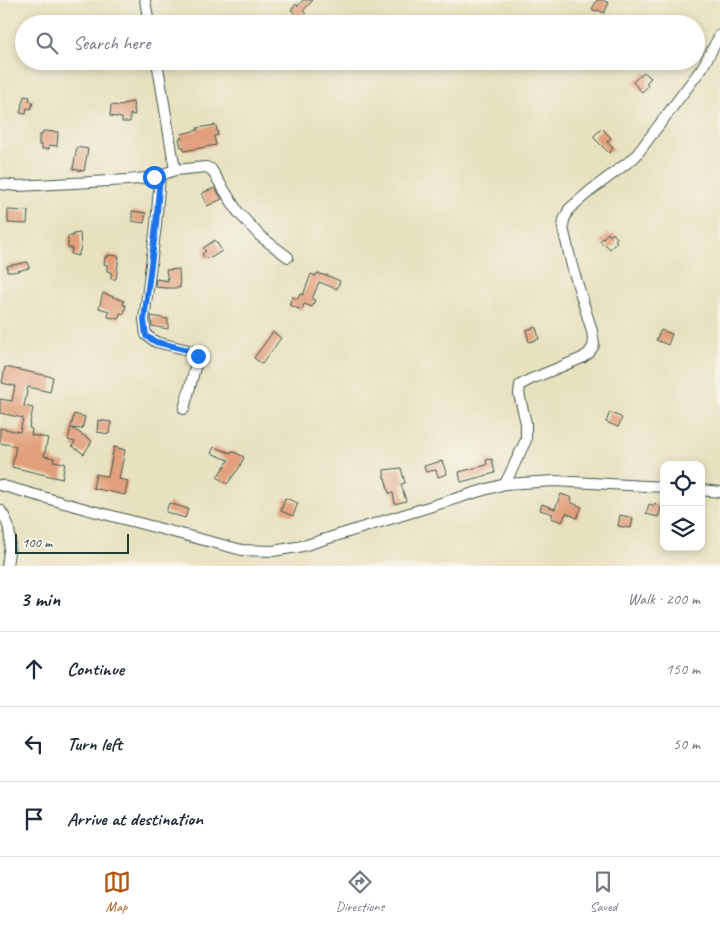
<!DOCTYPE html>
<html lang="en">
<head>
<meta charset="utf-8">
<style>
  :root { --surface:#fff; --page:#f2f2f3; --text:#1f2937; --muted:#747a83; --line:#e0e1e3; --accent:#b45309 }
  body { margin:0; font-family:Caveat,sans-serif; background:var(--page); color:var(--text) }
  .controls { position:absolute; right:15px; bottom:15px; display:grid; overflow:hidden; border-radius:10px; box-shadow:0 2px 8px #0003 }
  .controls button { width:45px; height:45px; display:grid; place-items:center; padding:0; border:0; border-bottom:1px solid var(--line); background:var(--surface); color:var(--text); font:25px sans-serif }
  .scale { position:absolute; left:15px; bottom:12px; width:114px; box-sizing:border-box; padding-left:5px; border:2px solid #1f3d34; border-top:0; font-size:14px; line-height:18px; white-space:nowrap; color:#1f3d34; -webkit-text-stroke:4px #f7f3e8; paint-order:stroke }
  .stop { position:absolute; width:15px; height:15px; margin:-11px; border:4px solid #1a73e8; border-radius:50%; background:#fff }
  .stop.end { background:#1a73e8; border-color:#fff; box-shadow:0 1px 5px #0008 }
  .list { margin:0; padding:0; list-style:none }
  h2 { display:flex; justify-content:space-between; align-items:center; height:65px; margin:0; padding:0 20px; font-size:21px }
  h2 small { font-size:16px; font-weight:400; color:var(--muted) }
  .list li { display:grid; grid-template-columns:32px 1fr auto; gap:15px; align-items:center; box-sizing:border-box; height:75px; padding:0 20px; border-top:1px solid var(--line) }
  .list b { display:block; font-size:19px; white-space:nowrap }
  .list em { font-size:16px; font-style:normal; color:var(--muted) }
  .icon { flex:none; width:28px; height:28px; fill:none; stroke:currentColor; stroke-width:2; stroke-linecap:round; stroke-linejoin:round }
  .map { position:relative; flex:none; width:720px; height:566px; overflow:hidden }
  .search { position:absolute; background:var(--surface); box-shadow:0 2px 8px #0003; left:15px; right:15px; top:15px; height:55px; display:flex; align-items:center; gap:12px; box-sizing:border-box; padding:0 18px; border-radius:28px; color:var(--muted); font-size:19px }
  .sheet { height:290px; background:var(--surface) }
  nav { display:flex; justify-content:space-around; align-items:center; box-sizing:border-box; height:70px; border-top:1px solid var(--line); background:var(--surface); font-size:14px; color:var(--muted) }
  nav a { display:grid; justify-items:center; gap:2px }
  nav .on { color:var(--accent) }
  .map>svg:first-child { display:block }
  .building { fill:#e29f7c }
  .lines { fill:none; stroke-linecap:round; stroke-linejoin:round }
  .minor-casing { stroke:#3d5649; stroke-width:12 }
  .minor { stroke:#fff; stroke-width:10 }
  .route { stroke:#1a73e8; stroke-width:6 }
</style>
</head>
<body>
<div class="map">
<svg width="720" height="566" viewBox="0 0 720 566">
  <rect width="100%" height="100%" fill="#f7f3e8"/>
  <filter id="ink" filterUnits="userSpaceOnUse"><feTurbulence type="fractalNoise" baseFrequency=".02" numOctaves="2"/><feDisplacementMap in="SourceGraphic" scale="10" xChannelSelector="R" yChannelSelector="G"/><feConvolveMatrix kernelMatrix="1 2 1 2 8 2 1 2 1" color-interpolation-filters="sRGB"/></filter>
  <filter id="wash" filterUnits="userSpaceOnUse"><feTurbulence type="fractalNoise" baseFrequency=".0096" numOctaves="4" result="noise"/><feDisplacementMap in="SourceGraphic" scale="20" xChannelSelector="R" yChannelSelector="G"/><feGaussianBlur stdDeviation="1.12" result="paint"/><feColorMatrix in="noise" values="0 0 0 0 0 0 0 0 0 0 0 0 0 0 0 0 0 1.4 0 .05"/><feComposite in="paint" operator="in"/></filter>
  <g filter="url(#wash)">
    <rect width="100%" height="100%" fill="#e7e1be"/>
    <g id="blocks">
      <path class="building" d="M303,0H313L303,11L308,16L304,21L291,10L296,4L298,6Z
        M597,0H603L609,3L604,13L598,10L596,11L592,9Z
        M644,72L651,78L646,83L648,86L642,92L633,82Z
        M24,96L30,97L29,101L33,102L31,109L27,108L26,114L20,113Z
        M133,102L135,115L130,114V122H122V118L110,116L111,105L123,106V104Z
        M216,125L218,135L214,136L216,145L184,151V147H181L179,139L182,138L181,134L198,130L197,128Z
        M602,128L611,138L607,142L613,148L609,153L593,137Z
        M43,131L58,132L57,146L49,145V149H42V145H39V135H42Z
        M77,147L88,149L84,171L73,169Z
        M215,188L222,199L207,206L202,193Z
        M8,210L28,211L27,224L8,223Z
        M132,211L146,213L144,223L132,221Z
        M80,233L81,247L78,256L71,254L72,248H68V236H73V234Z
        M608,233L610,236L613,233L617,238L615,240L617,242L610,249L605,244L603,245L600,241Z
        M215,240L222,251L211,258L209,256L206,259L202,254L206,251L203,248Z
        M108,255L119,256L116,279H111V272L107,271V265L104,264L105,257H108Z
        M28,262L29,268L13,272H7V266Z
        M179,269L180,288H166L155,287L156,279L168,281L166,270Z
        M317,273L326,276V275L340,281L337,289L319,282L312,299L315,300L312,307L304,304L302,310L289,305L292,297L298,299L300,294L303,295L311,274L316,276Z
        M103,293L124,301L123,305H126L124,314L120,313L119,319L108,317L109,311L99,308Z
        M151,316L168,319V329L152,326Z
        M536,327L539,339L529,342L526,330Z
        M661,330L672,334L668,345L656,340Z
        M273,332L281,338L262,364L254,358Z
        M5,367L53,377L50,392L28,387L24,406L33,408L29,428L32,429L31,435L48,438L44,456L54,458L53,461L65,463L62,479L12,467L16,446L0,443V428L20,432L23,418L0,413V399L12,401L15,386L2,383Z
        M610,412L622,418L618,427L606,422Z
        M74,414L85,417L82,429L72,428L92,441L84,454L72,446L75,442L68,440Z
        M98,420L111,422L109,434L97,432Z
        M114,447L125,450L119,479L128,481L125,495L93,488L96,474L108,477Z
        M214,447L231,453L232,451L244,457L239,468L227,484L217,477L229,460L211,453Z
        M492,459L495,473L461,482L459,472L487,465L486,460Z
        M442,461L447,474L438,477L436,470L426,472L424,466Z
        M401,468L405,483L401,484L406,501L395,504L393,493H389L385,478H384V470Z
        M561,494L572,498L570,502L582,507L577,518L566,513L562,522L551,518L553,514L540,510L542,504L555,509Z
        M285,498L298,503L293,516L281,511Z
        M169,503L188,509L185,518L166,512Z
        M655,503L661,509L658,517L646,514L649,504L654,506Z
        M620,515L633,518L631,528L618,526Z"/>
    </g>
  </g>
  <g filter="url(#ink)">
    <use href="#blocks" fill-opacity="0" stroke="#3d5649" stroke-width="1"/>
    <g class="lines">
      <g class="minor-casing">
        <path id="minor" d="M145,0L149,24
          M175,170L206,167L211,169L238,212L260,236L288,257
          M160,175L156,225L144,320L146,335L156,342L192,351L198,356L191,383L184,409
          M0,184L18,186L128,180L155,177L175,170L157,61
          M505,484L526,440V423L519,394L520,385L529,380L582,358L589,353L594,345L592,331L572,266L563,228L564,220L569,209L590,191L635,157L702,68L720,35
          M0,485L93,511L242,550L273,551L303,546L477,492L505,484L555,481L664,487
          M701,490L720,492
          M0,510C14,528 10,545 7,566"/>
      </g>
      <use href="#minor" class="minor"/>
    </g>
  </g>
  <g class="lines" filter="url(#ink)">
    <path class="route" d="M154,177L160,175L156,225L144,320L146,336L156,342L192,351L198,356"/>
  </g>
</svg>
<div class="controls">
<button><svg class="icon" aria-label="locate" viewBox="0 0 24 24"><circle cx="12" cy="12" r="6"/><path d="M12 2v4M12 18v4M2 12h4M18 12h4"/></svg></button>
<button><svg class="icon" aria-label="layers" viewBox="0 0 24 24"><path d="M12 4l9 5-9 5-9-5zM3 14l9 5 9-5"/></svg></button>
</div>
<div class="scale">100 m</div>
<div class="stop" style="left:154px;top:177px"></div>
<div class="stop end" style="left:198px;top:356px"></div>
<div class="search"><svg class="icon" aria-label="search" viewBox="0 0 24 24"><circle cx="10" cy="10" r="6"/><path d="M15 15l6 6"/></svg>Search here</div>
</div>
<section class="sheet">
<h2>3 min<small>Walk · 200 m</small></h2>
<ul class="list">
<li><svg class="icon" aria-label="ahead" viewBox="0 0 24 24"><path d="M12 20V5M6 11l6-6 6 6"/></svg><div><b>Continue</b></div><em>150 m</em></li>
<li><svg class="icon" aria-label="left" viewBox="0 0 24 24"><path d="M17 20v-9H6M10 6l-5 5 5 5"/></svg><div><b>Turn left</b></div><em>50 m</em></li>
<li><svg class="icon" aria-label="arrive" viewBox="0 0 24 24"><path d="M6 21V4h12l-3 4 3 4H6"/></svg><div><b>Arrive at destination</b></div></li>
</ul>
</section>
<nav>
<a class="on"><svg class="icon" aria-label="map" viewBox="0 0 24 24"><path d="M3 6l6-2 6 2 6-2v14l-6 2-6-2-6 2zM9 4v14M15 6v14"/></svg>Map</a>
<a><svg class="icon" aria-label="directions" viewBox="0 0 24 24"><path d="M12 3l9 9-9 9-9-9zM9 14v-3h6M13 9l2 2-2 2"/></svg>Directions</a>
<a><svg class="icon" aria-label="saved" viewBox="0 0 24 24"><path d="M7 4h10v16l-5-4-5 4z"/></svg>Saved</a>
</nav>
</body>
</html>
